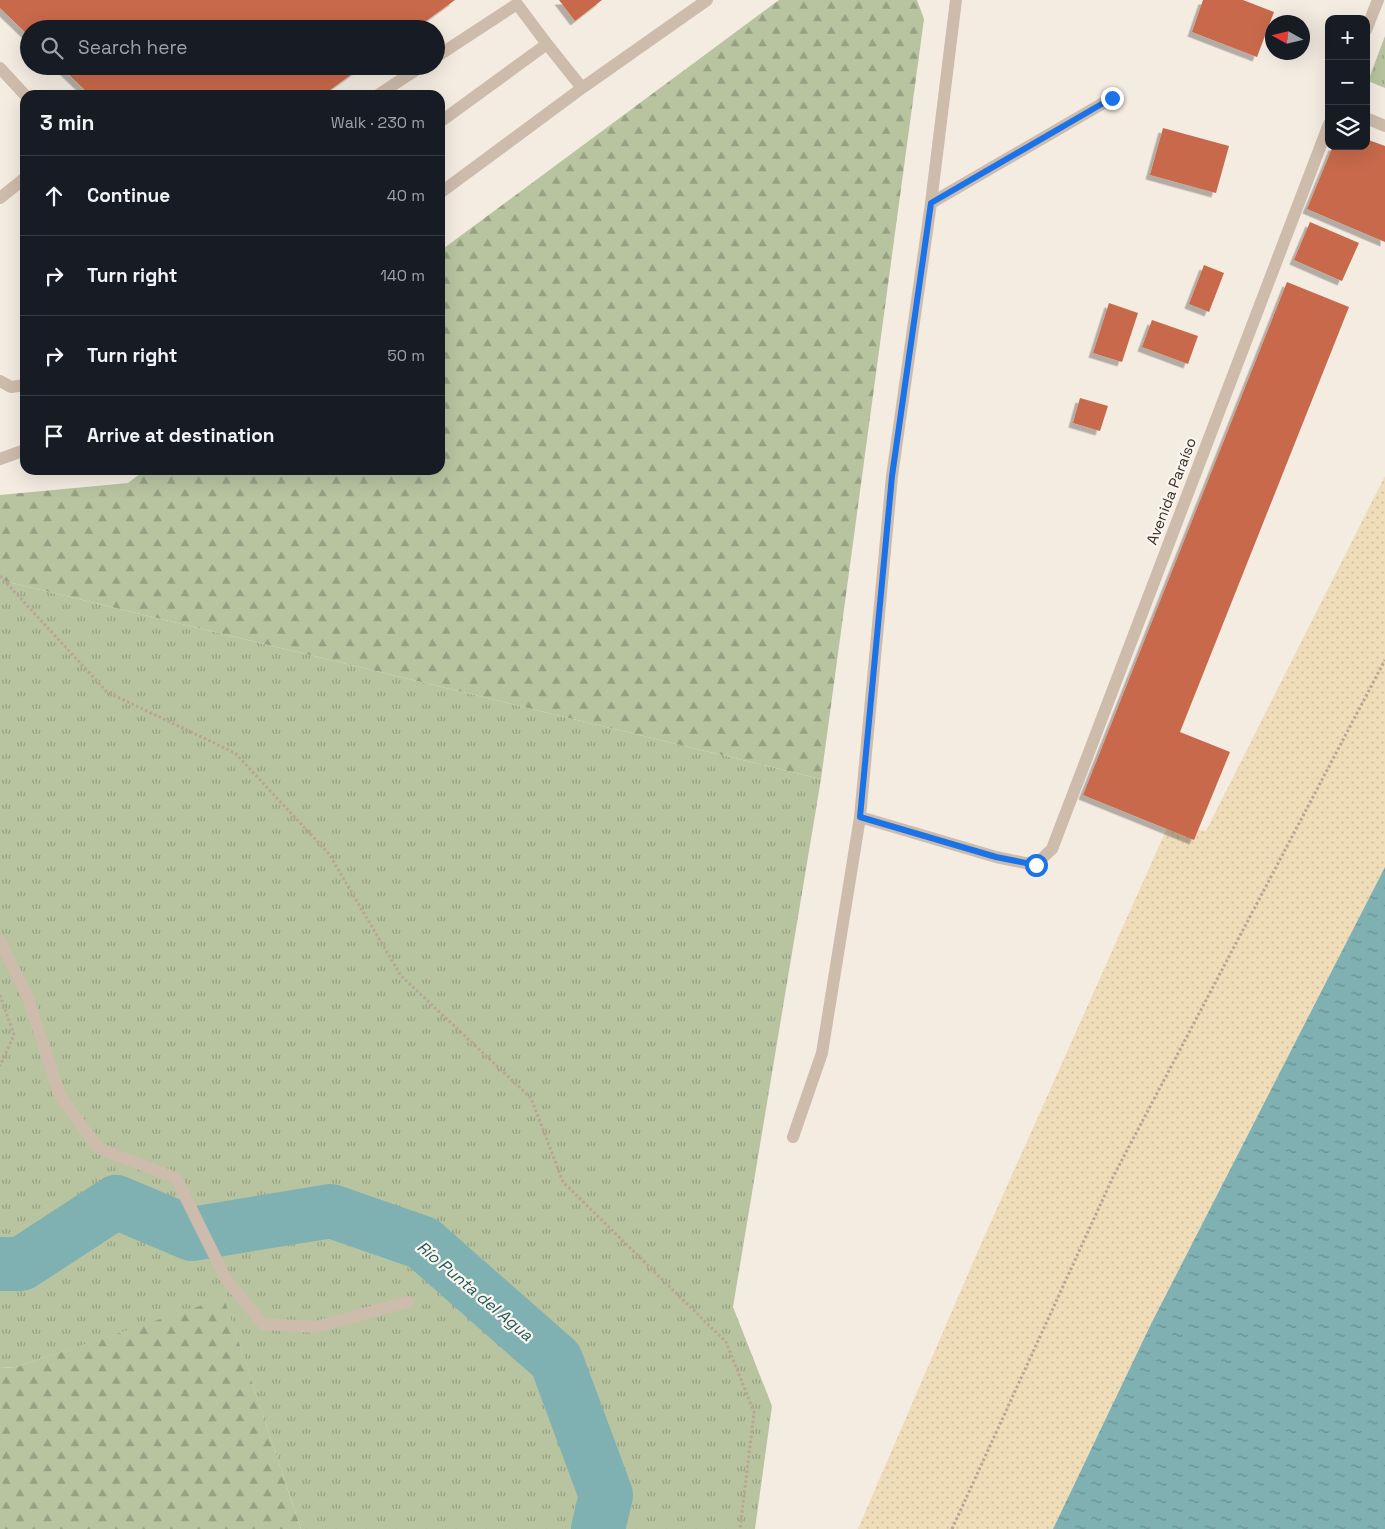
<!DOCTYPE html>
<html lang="en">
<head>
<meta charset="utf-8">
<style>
  :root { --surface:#171b24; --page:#242831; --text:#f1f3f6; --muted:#9ea1a6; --line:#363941 }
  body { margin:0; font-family:"Space Grotesk",sans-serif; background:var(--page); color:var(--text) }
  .controls { position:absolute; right:15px; top:15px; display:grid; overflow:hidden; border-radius:10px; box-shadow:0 5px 20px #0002 }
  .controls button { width:45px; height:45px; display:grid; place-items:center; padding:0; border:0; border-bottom:1px solid var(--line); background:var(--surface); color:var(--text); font:25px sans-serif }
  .compass { position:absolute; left:1265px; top:15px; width:45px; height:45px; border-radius:50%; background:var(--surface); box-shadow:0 5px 20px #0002; rotate:278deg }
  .stop { position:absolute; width:15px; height:15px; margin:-11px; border:4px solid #1a73e8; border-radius:50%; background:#fff }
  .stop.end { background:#1a73e8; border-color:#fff; box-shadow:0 1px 5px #0008 }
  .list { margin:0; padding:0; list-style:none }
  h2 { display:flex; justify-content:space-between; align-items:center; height:65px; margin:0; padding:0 20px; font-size:21px }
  h2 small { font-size:16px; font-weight:400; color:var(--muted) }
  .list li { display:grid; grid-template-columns:32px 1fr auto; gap:15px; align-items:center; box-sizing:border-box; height:80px; padding:0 20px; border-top:1px solid var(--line) }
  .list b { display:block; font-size:19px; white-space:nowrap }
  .list em { font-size:16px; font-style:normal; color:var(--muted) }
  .icon { flex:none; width:28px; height:28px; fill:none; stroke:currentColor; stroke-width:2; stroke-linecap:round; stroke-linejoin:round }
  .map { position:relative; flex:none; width:1385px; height:1529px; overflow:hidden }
  .search { position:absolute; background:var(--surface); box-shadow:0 5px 20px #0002; left:20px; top:20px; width:425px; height:55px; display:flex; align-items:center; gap:12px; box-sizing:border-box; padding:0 18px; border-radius:28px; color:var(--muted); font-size:19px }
  .panel { position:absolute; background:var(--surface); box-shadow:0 5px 20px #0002; left:20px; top:90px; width:425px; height:385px; border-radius:15px }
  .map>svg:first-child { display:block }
  .grass { fill:url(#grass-tufts) }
  .forest { fill:url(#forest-firs) }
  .sand { fill:url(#sand-dots) }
  .water { fill:url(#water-ripples) }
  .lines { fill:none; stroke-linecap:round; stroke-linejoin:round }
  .river { stroke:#7fb0b2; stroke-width:54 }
  .building { fill:#c8694b; filter:url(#shadow) }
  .path { stroke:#b9a596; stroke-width:3; stroke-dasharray:2.5 2.5; stroke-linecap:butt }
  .lane { stroke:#cdbbac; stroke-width:12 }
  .street { stroke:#cdbbac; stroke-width:12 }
  .route { stroke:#1a73e8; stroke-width:6 }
  .labels { text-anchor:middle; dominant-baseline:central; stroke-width:4.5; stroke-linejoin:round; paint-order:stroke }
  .street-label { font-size:15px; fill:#3b302b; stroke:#fbf5ee }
  .water-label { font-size:16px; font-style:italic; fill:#1f5a5e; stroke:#fbf5ee }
</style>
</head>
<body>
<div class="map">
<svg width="1385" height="1529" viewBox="0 0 1385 1529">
  <defs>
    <pattern id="grass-tufts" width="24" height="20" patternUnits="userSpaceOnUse" patternTransform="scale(1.25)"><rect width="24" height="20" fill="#b8c4a0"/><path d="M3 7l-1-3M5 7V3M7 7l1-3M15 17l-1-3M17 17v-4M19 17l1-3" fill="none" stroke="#97a083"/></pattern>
    <pattern id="forest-firs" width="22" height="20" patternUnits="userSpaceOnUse" patternTransform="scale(1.25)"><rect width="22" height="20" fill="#b8c4a0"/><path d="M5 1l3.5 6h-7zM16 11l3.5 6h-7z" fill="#97a083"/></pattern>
    <pattern id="sand-dots" width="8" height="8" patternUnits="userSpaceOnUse" patternTransform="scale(1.25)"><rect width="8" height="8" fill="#efdcb8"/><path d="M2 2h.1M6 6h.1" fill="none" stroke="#cebd9e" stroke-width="1.8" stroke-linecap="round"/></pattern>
    <pattern id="water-ripples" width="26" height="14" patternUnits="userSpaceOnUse" patternTransform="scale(1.25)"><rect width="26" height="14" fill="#7fb0b2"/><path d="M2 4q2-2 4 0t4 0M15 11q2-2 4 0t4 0" fill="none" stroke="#699091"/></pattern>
    <filter id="shadow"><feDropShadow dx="-4.5" dy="4.5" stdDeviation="0" flood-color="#0004"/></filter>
  </defs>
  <rect width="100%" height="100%" fill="#f4ebe1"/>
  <path class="grass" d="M1385,36V88L1368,81Z
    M0,580L821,779L733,1307L772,1406L755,1529H301L224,1299L16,1367L0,1368Z"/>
  <path class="forest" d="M779,0H917L924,19L821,779L0,580V495L128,483L145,470H440V251Z
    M224,1298L301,1529H0V1368L16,1367Z"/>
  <path class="sand" d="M1385,476V867L1151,1324L1053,1529H858L978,1251L1168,826L1206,831Z"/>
  <path class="water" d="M1385,867V1529H1053L1151,1324Z"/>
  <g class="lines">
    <path class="river" d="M0,1264H21L116,1202L192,1234L331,1211L423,1243L556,1360L606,1495L598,1529"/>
  </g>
  <path class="building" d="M0,0H455L415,29H29V36L0,8Z
    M559,0H602L575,21Z
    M1203,0H1243L1274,12L1257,57L1192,32Z
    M60,66H363L323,95H90Z
    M1163,128L1229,146L1216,193L1150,175Z
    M1366,139L1385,146V242L1307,209L1333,146H1366Z
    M1310,222L1359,243L1342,281L1294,260Z
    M1204,265L1224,273L1209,312L1189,304Z
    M1287,282L1349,307L1180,732L1230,752L1194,840L1083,795Z
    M1109,303L1138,313L1122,362L1093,353Z
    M1152,320L1198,336L1188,364L1142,347Z
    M1080,398L1108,406L1100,431L1073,423Z"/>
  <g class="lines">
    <path class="path" d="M0,576L107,692L235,753L329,854L401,976L531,1098L563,1182L726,1342L754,1412L740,1529
      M0,995L14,1035L0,1066
      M952,1529L1113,1177L1385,660"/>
    <path class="lane" d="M547,44L582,88
      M436,57L517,4L547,44L440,122
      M0,68L25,95
      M378,95L422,66
      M1366,118L1385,126
      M440,193L582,88L707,0
      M0,198L25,178
      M931,203L1112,98
      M0,381L11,387L25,385
      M0,459L25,450
      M0,941L28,998L60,1096L98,1148L176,1178L226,1279L263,1324L316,1327L408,1302"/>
    <path class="street" d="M1366,30L1378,0
      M860,817L996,857L1035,865L1052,849L1329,124
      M793,1137L822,1053L860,817L892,476L931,203L956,0"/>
  </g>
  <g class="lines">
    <path class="route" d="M1036,865L996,857L860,817L892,476L931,203L1112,98"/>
  </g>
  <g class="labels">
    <g class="street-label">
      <text transform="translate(1171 491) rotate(-69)">Avenida Paraíso</text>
    </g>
    <g class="water-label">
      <text transform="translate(475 1291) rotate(40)">Río Punta del Agua</text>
    </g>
  </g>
</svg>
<div class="controls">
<button>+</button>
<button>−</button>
<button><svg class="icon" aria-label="layers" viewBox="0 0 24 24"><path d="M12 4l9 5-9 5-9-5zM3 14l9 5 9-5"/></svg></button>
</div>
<svg class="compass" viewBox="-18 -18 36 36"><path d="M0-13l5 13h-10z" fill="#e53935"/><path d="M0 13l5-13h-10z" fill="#9ea1a6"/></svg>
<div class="stop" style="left:1036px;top:865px"></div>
<div class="stop end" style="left:1112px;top:98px"></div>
<div class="search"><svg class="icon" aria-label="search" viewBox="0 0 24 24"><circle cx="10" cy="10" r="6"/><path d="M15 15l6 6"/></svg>Search here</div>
<section class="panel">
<h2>3 min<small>Walk · 230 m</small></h2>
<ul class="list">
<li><svg class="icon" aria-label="ahead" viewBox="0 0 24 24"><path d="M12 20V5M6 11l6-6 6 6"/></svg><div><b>Continue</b></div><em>40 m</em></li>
<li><svg class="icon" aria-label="right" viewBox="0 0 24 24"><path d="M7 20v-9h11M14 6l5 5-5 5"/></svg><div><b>Turn right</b></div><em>140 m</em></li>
<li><svg class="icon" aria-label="right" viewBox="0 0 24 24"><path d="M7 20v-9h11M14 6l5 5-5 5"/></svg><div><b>Turn right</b></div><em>50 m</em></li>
<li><svg class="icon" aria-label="arrive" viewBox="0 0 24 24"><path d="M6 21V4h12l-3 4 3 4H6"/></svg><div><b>Arrive at destination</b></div></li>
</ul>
</section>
</div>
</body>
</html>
